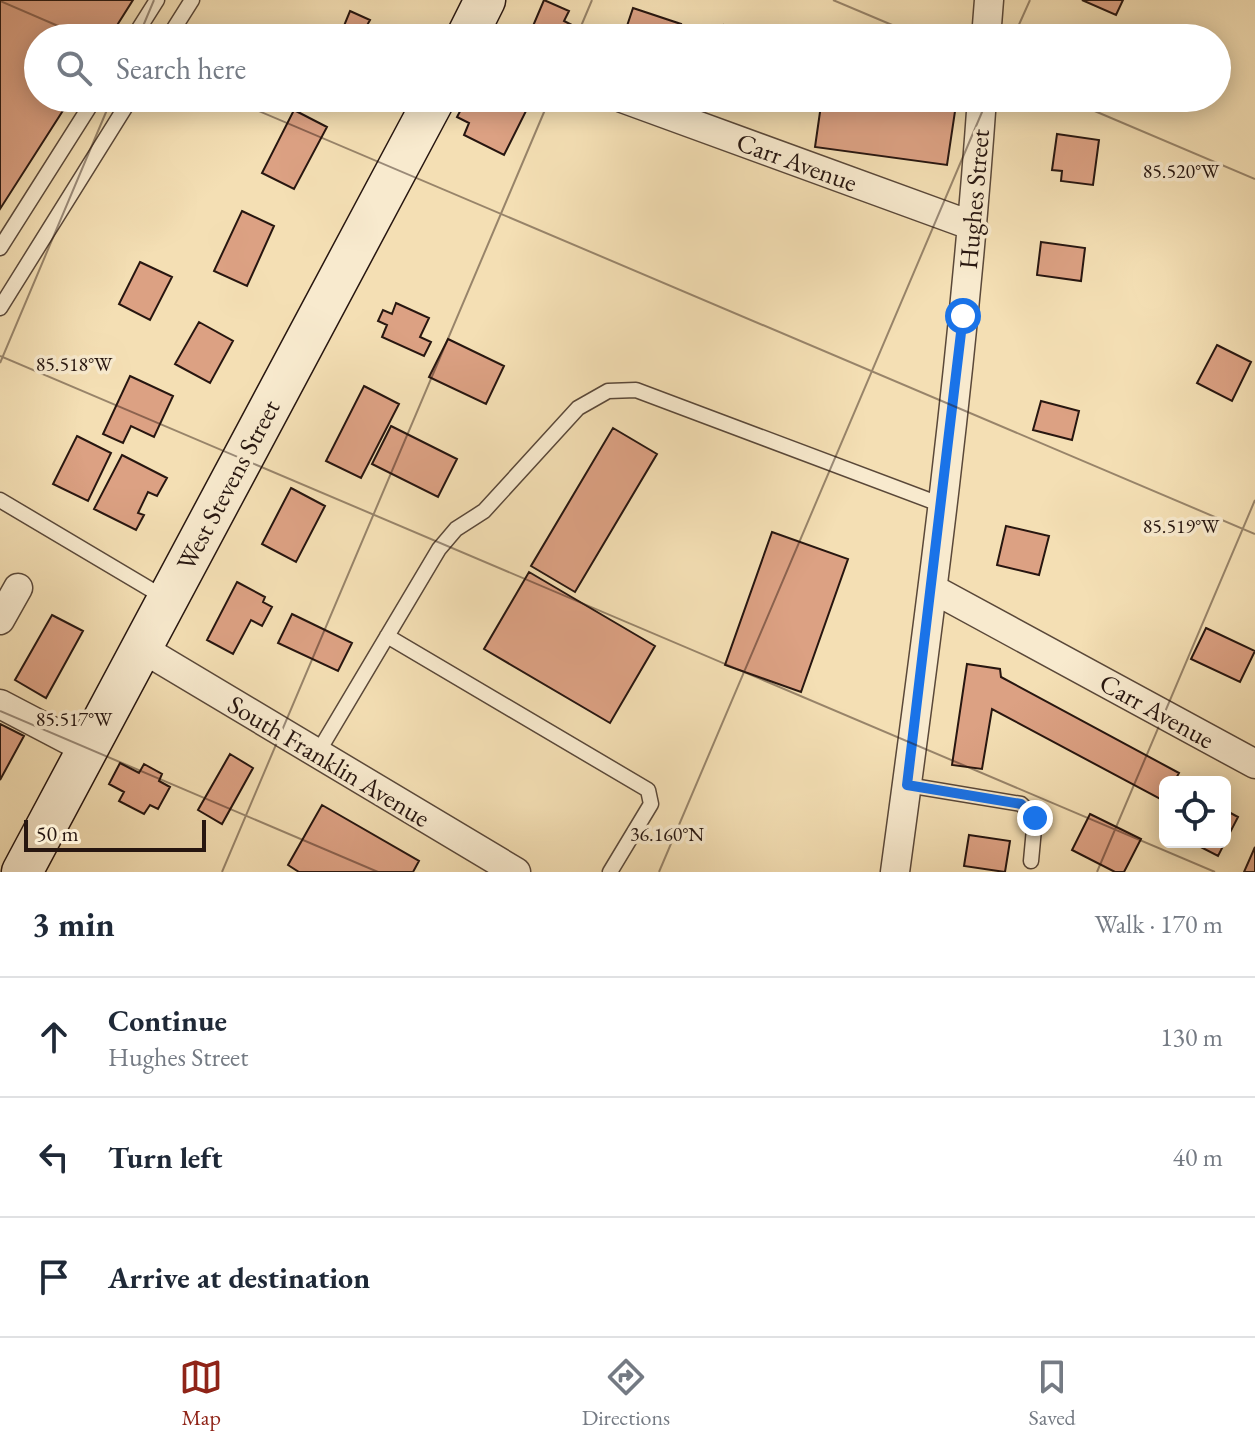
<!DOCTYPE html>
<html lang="en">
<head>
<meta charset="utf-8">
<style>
  :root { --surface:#fff; --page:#f2f2f3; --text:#1f2937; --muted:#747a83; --line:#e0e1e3; --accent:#8f2418 }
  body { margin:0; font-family:"EB Garamond",serif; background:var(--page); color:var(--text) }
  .controls { position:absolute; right:24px; bottom:24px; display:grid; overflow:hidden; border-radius:12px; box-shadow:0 4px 20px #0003 }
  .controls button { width:72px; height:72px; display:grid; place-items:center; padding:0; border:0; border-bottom:2px solid var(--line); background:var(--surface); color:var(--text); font:40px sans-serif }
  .scale { position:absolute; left:24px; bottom:20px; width:182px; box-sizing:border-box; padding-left:8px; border:4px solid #271610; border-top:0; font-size:22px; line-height:28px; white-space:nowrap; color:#271610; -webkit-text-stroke:6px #f8eace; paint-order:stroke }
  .stop { position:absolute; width:24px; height:24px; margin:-18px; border:6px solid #1a73e8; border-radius:50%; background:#fff }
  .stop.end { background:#1a73e8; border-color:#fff; box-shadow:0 2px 8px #0008 }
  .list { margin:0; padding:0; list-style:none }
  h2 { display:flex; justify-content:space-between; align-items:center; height:104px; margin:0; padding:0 32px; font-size:34px }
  h2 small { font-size:26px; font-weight:400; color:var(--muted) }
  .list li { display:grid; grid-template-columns:52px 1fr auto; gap:24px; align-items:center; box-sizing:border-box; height:120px; padding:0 32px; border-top:2px solid var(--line) }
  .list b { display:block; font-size:30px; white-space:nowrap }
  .list p { margin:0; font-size:26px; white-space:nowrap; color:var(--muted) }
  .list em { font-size:26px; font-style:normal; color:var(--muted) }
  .icon { flex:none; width:44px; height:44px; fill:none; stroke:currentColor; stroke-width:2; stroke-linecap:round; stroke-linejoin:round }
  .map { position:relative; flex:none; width:1255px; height:872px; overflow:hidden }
  .search { position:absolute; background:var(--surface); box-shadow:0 4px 20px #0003; left:24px; right:24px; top:24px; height:88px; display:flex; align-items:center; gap:20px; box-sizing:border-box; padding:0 28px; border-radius:44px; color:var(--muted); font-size:30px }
  .sheet { height:464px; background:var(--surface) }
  nav { display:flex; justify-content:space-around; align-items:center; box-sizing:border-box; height:112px; border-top:2px solid var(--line); background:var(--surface); font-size:22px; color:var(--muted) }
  nav a { display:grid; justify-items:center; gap:4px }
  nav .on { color:var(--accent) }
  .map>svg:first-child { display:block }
  .building { fill:#dca183; stroke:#271610; stroke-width:2 }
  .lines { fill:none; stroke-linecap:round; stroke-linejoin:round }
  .lane-casing { stroke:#5a4839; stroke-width:17 }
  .street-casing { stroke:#5a4839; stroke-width:31 }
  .secondary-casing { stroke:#271610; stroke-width:43 }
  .lane { stroke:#f8eace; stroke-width:14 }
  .street { stroke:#f8eace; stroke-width:28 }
  .secondary { stroke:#f8eace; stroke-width:40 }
  .route { stroke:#1a73e8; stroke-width:10 }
  .ticks { fill:none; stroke:#271610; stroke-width:2; stroke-opacity:0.45 }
  .labels { text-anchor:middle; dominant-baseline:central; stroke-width:7; stroke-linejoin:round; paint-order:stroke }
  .street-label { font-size:26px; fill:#271610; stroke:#f8eace }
  .ticks-label { font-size:20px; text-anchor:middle; fill:#271610; stroke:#f8eace; stroke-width:7; stroke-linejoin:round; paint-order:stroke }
</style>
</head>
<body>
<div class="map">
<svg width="1255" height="872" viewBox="0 0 1255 872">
  <rect width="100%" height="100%" fill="#f4dfb4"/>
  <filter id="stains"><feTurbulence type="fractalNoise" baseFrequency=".0025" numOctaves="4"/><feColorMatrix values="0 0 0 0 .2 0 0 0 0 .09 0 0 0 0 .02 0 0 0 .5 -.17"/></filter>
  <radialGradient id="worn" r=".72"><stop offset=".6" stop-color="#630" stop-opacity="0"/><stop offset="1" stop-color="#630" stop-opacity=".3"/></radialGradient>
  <path class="building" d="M0,0H133L109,38H38V98H71L0,209Z
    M544,0L569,11L564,21L574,26L569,38H541L530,33Z
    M1082,0H1123L1116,15Z
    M633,8L681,24L676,38H623Z
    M350,11L370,20L365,29L385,38H339Z
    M724,25L755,38H718Z
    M832,26L879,33L878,38H830Z
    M467,98H505L527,109L504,155L464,135L469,123L457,117Z
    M822,98H957L947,165L815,147Z
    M294,110L327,127L294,189L262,173Z
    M1057,134L1099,140L1093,185L1061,181L1062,171L1052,170Z
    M242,211L274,226L247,286L214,271Z
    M1041,242L1085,248L1081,281L1037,275Z
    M140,262L172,277L150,320L119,304Z
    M396,303L429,318L420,337L431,342L424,356L382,337L387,325L378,321L383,310L392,314Z
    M199,322L233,341L210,383L175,364Z
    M448,339L504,366L486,404L429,377Z
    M1217,345L1251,362L1232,401L1197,383Z
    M130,376L173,396L154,437L131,426L123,443L103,434Z
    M364,386L399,404L361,478L326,461Z
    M1041,401L1079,411L1072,440L1033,430Z
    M391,426L457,459L438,497L372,464Z
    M613,428L657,454L575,592L531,566Z
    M77,436L111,453L88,501L53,484Z
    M122,455L167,478L157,496L148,492L138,513L144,515L136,530L94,509Z
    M291,488L325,506L296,562L262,544Z
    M1006,526L1049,536L1039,575L997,565Z
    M772,532L848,559L801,692L725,665Z
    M529,572L655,646L610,723L484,649Z
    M237,582L265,597L263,602L272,607L262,626L251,620L233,654L207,640Z
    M292,614L352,643L338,671L278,643Z
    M52,615L83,631L46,698L15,680Z
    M1206,628L1255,651L1240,682L1191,659Z
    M967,664L1000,669L1001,677L1179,773L1174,782H1165L1164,801L992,709L982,769L952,765Z
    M0,724L24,736L0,780Z
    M230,754L253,768L222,824L198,810Z
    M120,763L139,773L144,764L162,774L159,781L170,787L158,809L150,805L144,814L119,801L124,792L109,784Z
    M322,805L419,861L413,872H299L288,865Z
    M1225,810L1238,817L1218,856L1191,842H1225Z
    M1090,814L1141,839L1124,872H1115L1072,850Z
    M969,835L1010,841L1005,872L964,866Z
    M1255,847V872H1244Z"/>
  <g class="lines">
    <g class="lane-casing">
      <path id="lane" d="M133,38L157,0
        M168,38L192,0
        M0,248L95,98
        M0,308L131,98
        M0,500L165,598
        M387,636L648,790L651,804L610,872
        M317,754L439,549L456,529L484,511L578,408L608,391L636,390L942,505
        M907,785L1021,804L1035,818L1031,861"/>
    </g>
    <g class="street-casing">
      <path id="street" d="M986,38L989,0
        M622,98L973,226
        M933,589L1255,764
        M0,620L18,588
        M143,649L516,872
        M0,704L88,750
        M895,872C930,615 964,357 982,98"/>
    </g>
    <g class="secondary-casing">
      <path id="secondary" d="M466,38L485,0
        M22,872L435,98"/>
    </g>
    <use href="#lane" class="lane"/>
    <use href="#street" class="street"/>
    <use href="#secondary" class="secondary"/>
  </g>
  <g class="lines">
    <path class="route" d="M963,316L907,785L1021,804L1035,818"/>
  </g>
  <path class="ticks" d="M833,0L923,38M0,1L86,38M138,38L154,0M576,38L592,0M1013,38L1030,0M228,98L1255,534M1064,98L1255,179M0,356L1215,872M0,363L112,98M0,711L378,872M222,872L550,98M659,872L988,98M1097,872L1255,500"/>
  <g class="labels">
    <g class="street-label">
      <text transform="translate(797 162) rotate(20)">Carr Avenue</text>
      <text transform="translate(974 199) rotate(-85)">Hughes Street</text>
      <text transform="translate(228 485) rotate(-62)">West Stevens Street</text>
      <text transform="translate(1157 711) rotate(29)">Carr Avenue</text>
      <text transform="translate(329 761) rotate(31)">South Franklin Avenue</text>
    </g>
  </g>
  <g class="ticks-label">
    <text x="1181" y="178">85.520°W</text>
    <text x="74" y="371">85.518°W</text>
    <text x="1181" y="533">85.519°W</text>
    <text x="74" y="726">85.517°W</text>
    <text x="667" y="841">36.160°N</text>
  </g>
  <rect width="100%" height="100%" filter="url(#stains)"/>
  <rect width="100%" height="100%" fill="url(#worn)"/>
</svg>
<div class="controls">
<button><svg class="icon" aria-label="locate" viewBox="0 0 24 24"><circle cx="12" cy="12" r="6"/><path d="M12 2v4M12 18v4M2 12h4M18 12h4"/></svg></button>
</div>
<div class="scale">50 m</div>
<div class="stop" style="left:963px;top:316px"></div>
<div class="stop end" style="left:1035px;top:818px"></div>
<div class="search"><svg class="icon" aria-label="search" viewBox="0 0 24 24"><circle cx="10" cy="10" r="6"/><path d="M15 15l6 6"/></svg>Search here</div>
</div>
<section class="sheet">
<h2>3 min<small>Walk · 170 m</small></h2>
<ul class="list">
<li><svg class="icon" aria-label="ahead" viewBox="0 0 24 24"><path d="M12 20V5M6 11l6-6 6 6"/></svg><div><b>Continue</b><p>Hughes Street</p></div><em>130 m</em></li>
<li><svg class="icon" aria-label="left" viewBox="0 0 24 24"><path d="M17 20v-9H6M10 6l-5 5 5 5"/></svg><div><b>Turn left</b></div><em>40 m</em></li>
<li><svg class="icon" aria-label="arrive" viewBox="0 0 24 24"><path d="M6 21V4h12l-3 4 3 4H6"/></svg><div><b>Arrive at destination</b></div></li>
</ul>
</section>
<nav>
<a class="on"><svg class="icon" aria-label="map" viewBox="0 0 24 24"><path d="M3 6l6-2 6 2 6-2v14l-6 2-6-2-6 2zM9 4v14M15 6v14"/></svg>Map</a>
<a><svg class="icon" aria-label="directions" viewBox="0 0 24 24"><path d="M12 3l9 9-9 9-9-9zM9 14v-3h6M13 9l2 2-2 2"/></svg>Directions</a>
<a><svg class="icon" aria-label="saved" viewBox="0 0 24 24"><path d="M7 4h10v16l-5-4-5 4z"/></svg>Saved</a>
</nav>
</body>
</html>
